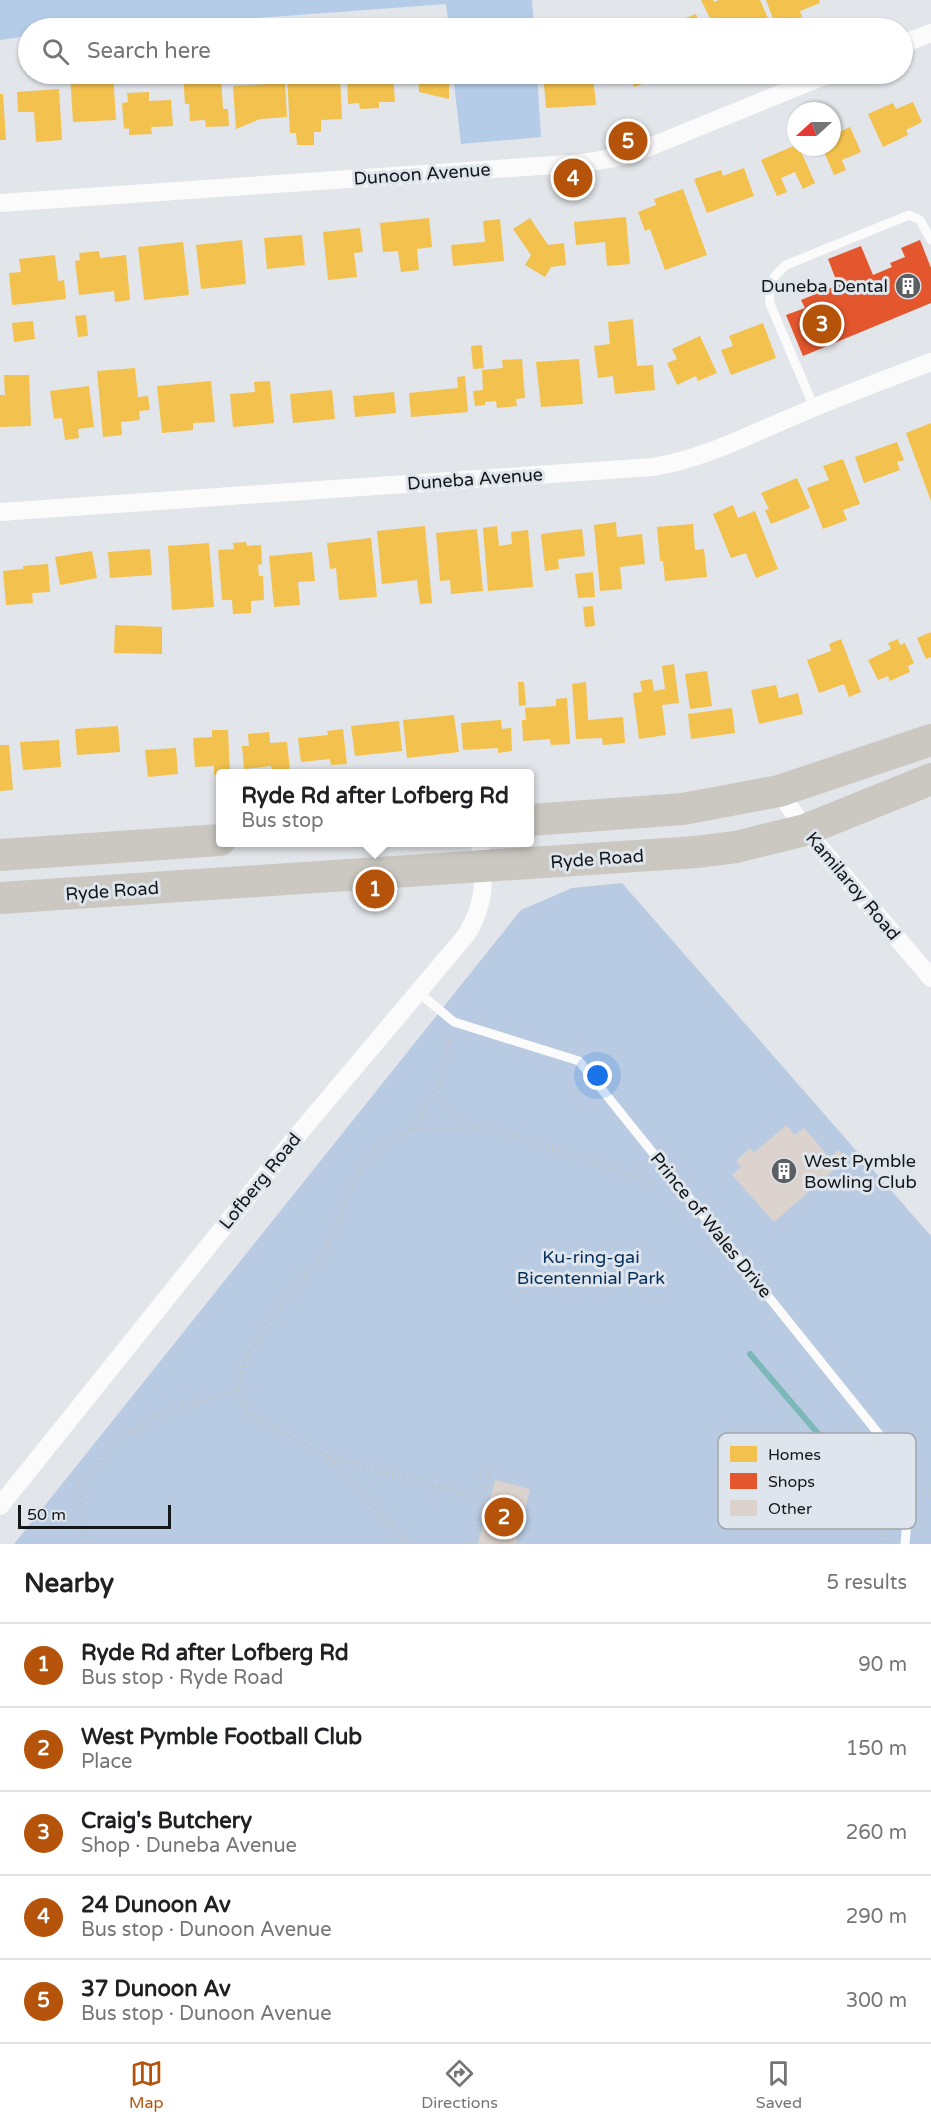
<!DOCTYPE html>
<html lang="en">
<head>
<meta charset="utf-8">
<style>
  :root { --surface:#fff; --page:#f6f6f6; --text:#202124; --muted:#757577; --line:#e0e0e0; --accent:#b45309 }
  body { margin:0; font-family:"Varela Round",sans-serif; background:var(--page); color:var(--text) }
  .compass { position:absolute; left:787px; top:102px; width:54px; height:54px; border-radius:50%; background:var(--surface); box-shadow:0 2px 4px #0004; rotate:249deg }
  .scale { position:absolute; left:18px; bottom:15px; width:153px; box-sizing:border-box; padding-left:6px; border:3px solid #141719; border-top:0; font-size:16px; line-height:21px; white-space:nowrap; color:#141719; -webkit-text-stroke:4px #dfe5ec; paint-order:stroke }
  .you { position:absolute; left:598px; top:1076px; width:21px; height:21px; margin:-15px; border:4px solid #fff; border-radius:50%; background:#1a73e8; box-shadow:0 0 0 9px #1a73e833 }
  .badge { display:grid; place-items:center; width:39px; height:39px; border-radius:50%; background:var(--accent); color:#fff; font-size:20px; font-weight:700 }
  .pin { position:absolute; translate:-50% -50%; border:3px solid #fff; box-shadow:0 2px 6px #0006 }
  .popup { position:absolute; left:216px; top:769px; width:318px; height:78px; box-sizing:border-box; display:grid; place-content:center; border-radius:6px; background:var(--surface); filter:drop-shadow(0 2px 4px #0005); font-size:20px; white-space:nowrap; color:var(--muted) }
  .popup b { font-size:22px; color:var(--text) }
  .popup::after { content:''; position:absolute; left:50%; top:100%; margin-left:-12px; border:12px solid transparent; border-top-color:var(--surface) }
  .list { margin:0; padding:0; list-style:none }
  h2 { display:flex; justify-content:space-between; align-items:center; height:78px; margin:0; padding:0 24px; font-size:26px }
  h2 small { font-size:20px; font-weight:400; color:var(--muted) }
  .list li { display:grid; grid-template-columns:39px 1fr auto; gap:18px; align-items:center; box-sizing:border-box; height:84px; padding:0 24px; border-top:2px solid var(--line) }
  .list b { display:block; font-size:22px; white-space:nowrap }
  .list p { margin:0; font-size:20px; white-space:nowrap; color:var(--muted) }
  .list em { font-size:20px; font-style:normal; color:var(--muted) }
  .icon { flex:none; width:33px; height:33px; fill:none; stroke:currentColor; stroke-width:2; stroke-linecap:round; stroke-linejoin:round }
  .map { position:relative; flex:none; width:931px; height:1544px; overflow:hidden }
  .search { position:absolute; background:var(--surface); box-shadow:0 2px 4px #0004; left:18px; right:18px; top:18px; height:66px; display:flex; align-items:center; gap:15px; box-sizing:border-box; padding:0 21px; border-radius:33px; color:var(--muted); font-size:22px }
  .sheet { height:498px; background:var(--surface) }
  nav { display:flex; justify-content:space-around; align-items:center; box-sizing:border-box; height:84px; border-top:2px solid var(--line); background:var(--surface); font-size:16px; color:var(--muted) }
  nav a { display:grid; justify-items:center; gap:3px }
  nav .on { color:var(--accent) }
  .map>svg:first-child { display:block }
  .green { fill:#b8cbe2 }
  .forest { fill:#b4cce7 }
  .homes { fill:#f2c14e }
  .shops { fill:#e4572e }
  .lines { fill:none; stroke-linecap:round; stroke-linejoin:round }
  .stream { stroke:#7cb8b9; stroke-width:6 }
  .building { fill:#dcd2ce }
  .path { stroke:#c3c4c5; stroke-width:4; stroke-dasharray:1.5 4.5; stroke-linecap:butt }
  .lane { stroke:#fbfbfc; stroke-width:9 }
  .street { stroke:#fbfbfc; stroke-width:18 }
  .highway { stroke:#cac8c1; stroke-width:32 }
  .labels { text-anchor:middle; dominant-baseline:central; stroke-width:6; stroke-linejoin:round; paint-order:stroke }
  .street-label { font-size:18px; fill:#141719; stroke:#dfe5ec }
  .poi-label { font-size:18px; fill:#141719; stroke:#dfe5ec; text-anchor:end }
  .park-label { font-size:18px; fill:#042f5a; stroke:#dfe5ec }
  .key { fill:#dfe5ec; stroke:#a2a7ad; stroke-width:1.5 }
  .key-label { font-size:16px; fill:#141719 }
</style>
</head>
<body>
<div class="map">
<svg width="931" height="1544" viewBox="0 0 931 1544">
  <rect width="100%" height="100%" fill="#e2e5e9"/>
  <path class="green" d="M622,883L931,1236V1544H14L521,910L572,888Z"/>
  <path class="forest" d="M0,0H532L534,28H449L446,4L123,28H28V36L0,40Z
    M453,74H537L541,137L461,144Z"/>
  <path class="homes" d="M701,0H713L714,2L719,0H760L771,25L764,28H758L755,21L739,28H715Z
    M766,0H819L820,3L800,11L802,17L784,24L782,18L774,21Z
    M696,14L701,28H659Z
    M70,74H113L116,120L73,122Z
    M183,74H200V77L221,76L223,109H228L229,126L206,127L205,120L190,121L189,104H185Z
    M287,74H312L313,75L340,74L342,119L321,120V132H314V145H297L296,133H290Z
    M355,74H393L395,102H379V108L360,109L359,103L348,104L347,76H355Z
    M418,74H449V99L419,92Z
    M540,74H581V77L593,76L596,105L546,108L544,84H540Z
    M612,74H627L614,79Z
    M628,74H670L634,87Z
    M285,83L287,117L260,119L236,129L233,86Z
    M59,89L62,140L36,142L34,112H18L17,92Z
    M149,92V101L171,100L173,126L151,127L152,134L129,135V128L124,129L122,103L128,102L127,93Z
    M0,94H3L6,140H0Z
    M913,102L922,122L906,130L908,135L883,147L868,114L893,103L896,109Z
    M850,127L861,152L842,160L846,170L834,175L822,147H832V135Z
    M796,145V147H799L815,183L803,189L795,172L781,178L787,192L777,196L761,160Z
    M744,168L754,196L707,213L694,179L721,170L723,176Z
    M683,189L707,255L665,270L650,229L645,231L638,212L656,205L654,199Z
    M626,217L630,264L607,266L605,242L576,245L574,222Z
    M429,218L432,247L417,249L419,270L401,272L398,251L383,252L380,223Z
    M530,218L548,245L564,243L566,265L551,267L545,277L525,265L531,255L513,229Z
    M500,219L504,261L453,266L451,245L485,242L483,221Z
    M360,228L363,252L354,253L357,277L328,280L323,232Z
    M302,235L305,265L267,269L264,238Z
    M242,240L246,284L201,289L196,245Z
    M183,242L189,295L144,300L138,247Z
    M99,251L100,258L126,255L130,300L115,302L114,291L79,295L75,261L80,260L79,253Z
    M55,255L58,281L64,280L66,299L12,305L9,273L21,272L19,259Z
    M86,315L88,336L78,337L75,316Z
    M633,319L637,366L653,365L655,390L615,394L613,376L598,378L594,346L610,344L608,322Z
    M33,321L35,339L14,342L12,323Z
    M763,323L776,358L731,375L721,350L733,346L729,336Z
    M700,336L717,373L698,381L696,376L677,385L667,363L677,359L672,349Z
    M482,345L484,368L473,369L471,346Z
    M522,359L525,398L516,399L517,406L497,408L496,401L485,402V405L475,406L473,391L483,390L482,370L503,368L502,360Z
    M579,359L583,404L541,407L536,362Z
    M135,368L138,397L148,396L150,410L139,411L140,420L121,422L122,435L103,437L97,371Z
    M4,375H29L31,426L0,427V395H5Z
    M465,376L468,412L411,417L409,393L458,388L457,377Z
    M211,381L215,422L193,423V430L162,433L157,386Z
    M270,381L274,423L233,427L230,394L255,392L254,382Z
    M89,386L94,427L78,429L79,438L65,440L62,418L54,419L50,391Z
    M332,390L335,419L293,423L290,394Z
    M394,392L396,413L355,417L353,396Z
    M931,423V501L906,433Z
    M897,442L904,460L897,462L900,470L864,483L855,457Z
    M843,459L860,504L843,510L847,520L823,529L807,488L829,480L823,466Z
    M797,478L810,508L771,524L765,510L769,509L761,493Z
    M733,505L738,518L755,511L778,569L756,578L746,553L731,558L713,514Z
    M616,522L617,537L642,534L645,564L620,567L622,589L600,591L594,525Z
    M693,524L695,550L704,549L707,577L665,581L663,561H660L657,527Z
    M425,526L432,603L420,604L417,580L382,584L377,531Z
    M497,526L499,546L512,544L511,532L528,530L533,587L488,591L483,528Z
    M477,529L483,591L451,594L450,580L440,581L436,533Z
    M582,529L585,556L558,559L559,569L545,571L541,534Z
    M371,538L377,597L339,600L336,568L330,569L327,543Z
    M246,542L247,546L261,545L262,564L258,565L259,576H263L264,600L251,601V613L233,614L232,600H222L218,550L234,549L233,543Z
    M209,543L214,607L172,610L168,546Z
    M150,549L152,575L110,578L108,552Z
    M92,551L97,578L60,585L55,557Z
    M312,552L315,581L298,582L300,605L274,607L269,556Z
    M48,564L50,592L32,593L33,603L6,605L3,571L23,569V566Z
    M593,572L595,597L578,598L575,574Z
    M593,606L595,626L585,627L583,607Z
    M115,625L162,627V654L114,653Z
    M931,632V657L926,659L917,638Z
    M841,639L861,692L849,697L844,684L819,693L807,660L831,651L829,644Z
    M898,639L900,645L905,643L914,663L908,666L910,672L890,681L888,676L878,680L868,660L891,649L888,643Z
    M674,664L679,703L662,705L666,735L639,739L633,693L642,692L640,681L652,679L654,691L665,689L662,666Z
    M707,671L712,706L690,709L685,674Z
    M518,682H524L526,705L519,706Z
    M586,682L588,720L623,717L625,743L603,745L602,738L576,739L572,684Z
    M776,685L779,698L798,693L803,714L759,724L751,690Z
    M567,698L570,744L551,745L550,739L523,741L522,720H526L525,708L556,706V699Z
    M732,708L735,733L691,739L688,714Z
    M454,715L459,752L407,758L403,720Z
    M501,720L502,729L511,728L512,751L498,753V748L463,750L461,723Z
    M399,721L402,751L355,756L351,726Z
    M118,726L120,752L77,755L75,729Z
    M343,729L347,764L331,765L330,759L301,762L298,738L328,735L327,731Z
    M212,730H228L230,774L214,775V766L195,767L193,738L212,737Z
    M269,732L270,743L287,742L290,770L272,773L271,766L244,769L242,746H249L248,734Z
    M59,740L61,767L23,770L20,742Z
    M0,745H9L13,790L0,791Z
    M176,748L178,774L148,777L145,750Z"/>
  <path class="shops" d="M920,240L931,268V303L803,356L786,315L805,308L801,300L838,285L828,259L861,246L873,275L892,267L890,263L905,257L901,248Z"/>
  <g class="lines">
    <path class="stream" d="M750,1354L892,1520"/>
  </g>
  <path class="building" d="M786,1125L795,1135L804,1128L829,1157L838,1150L846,1159L774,1222L732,1175L741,1167L736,1161L750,1148L754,1153Z
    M495,1480L530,1489L516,1544H478Z
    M795,1507L796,1524L747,1527L746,1510Z"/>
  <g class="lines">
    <path class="path" d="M434,1092L466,1127
      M413,1129L440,1081L451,1034
      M855,1428L861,1503L884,1536V1544
      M328,1457L484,1499
      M922,1492L931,1493
      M92,1544L83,1526L80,1486L112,1442L167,1410L238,1390
      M408,1544L328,1457L249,1415L238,1390L245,1359L278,1306L323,1256L362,1164L382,1141L412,1130L492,1128L659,1184
      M474,1544L492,1464"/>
    <path class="lane" d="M814,407L770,304C768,284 771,278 786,265L909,215L920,220L931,240
      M418,992L454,1022L579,1061L911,1474L905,1544"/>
    <path class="street" d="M902,44L931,33
      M0,203L583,163L614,158L642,150L829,74
      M0,512L652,467C704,459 751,434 799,414C842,395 887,379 931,362
      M779,791L805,830L931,978
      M0,1506L291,1143L467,934C487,900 484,880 480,842"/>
    <path class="highway" d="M530,820L683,809L779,791L931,740
      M0,855L220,840
      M0,898L696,852L736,847L805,830L931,779"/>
  </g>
  <defs>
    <g id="building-disc" transform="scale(1.35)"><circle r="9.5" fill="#5c5f62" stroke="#dfe5ec"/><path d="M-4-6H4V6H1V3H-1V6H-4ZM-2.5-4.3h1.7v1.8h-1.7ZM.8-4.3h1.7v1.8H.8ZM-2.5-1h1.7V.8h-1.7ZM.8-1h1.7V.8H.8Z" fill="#fff"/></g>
  </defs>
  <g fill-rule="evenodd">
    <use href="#building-disc" x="908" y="286"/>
    <use href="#building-disc" x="784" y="1171"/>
  </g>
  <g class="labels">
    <g class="street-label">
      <text transform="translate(422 174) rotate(-4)">Dunoon Avenue</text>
      <text transform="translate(475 479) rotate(-4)">Duneba Avenue</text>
      <text transform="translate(597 859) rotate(-4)">Ryde Road</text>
      <text transform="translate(853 886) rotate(50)">Kamilaroy Road</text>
      <text transform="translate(112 891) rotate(-4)">Ryde Road</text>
      <text transform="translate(260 1181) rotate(-51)">Lofberg Road</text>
      <text transform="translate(711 1225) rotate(51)">Prince of Wales Drive</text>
    </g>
    <g class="poi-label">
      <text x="888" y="286">Duneba Dental</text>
      <text x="804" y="1161" text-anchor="start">West Pymble<tspan x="804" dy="21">Bowling Club</tspan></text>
    </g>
    <g class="park-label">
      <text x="591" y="1257">Ku-ring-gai<tspan x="591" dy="21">Bicentennial Park</tspan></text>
    </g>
  </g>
  <rect x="718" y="1433" width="198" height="96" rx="9" class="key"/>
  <rect x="730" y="1446" width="27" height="16" fill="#f2c14e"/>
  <rect x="730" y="1473" width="27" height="16" fill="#e4572e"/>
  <rect x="730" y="1500" width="27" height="16" fill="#dcd2ce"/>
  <g class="key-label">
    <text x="768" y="1460">Homes</text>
    <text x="768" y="1487">Shops</text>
    <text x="768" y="1514">Other</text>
  </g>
</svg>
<svg class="compass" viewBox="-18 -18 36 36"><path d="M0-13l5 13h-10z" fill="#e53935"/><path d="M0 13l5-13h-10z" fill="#757577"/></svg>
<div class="scale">50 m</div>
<div class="you"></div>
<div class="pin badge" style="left:375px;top:889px">1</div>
<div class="popup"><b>Ryde Rd after Lofberg Rd</b>Bus stop</div>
<div class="pin badge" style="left:504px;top:1517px">2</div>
<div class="pin badge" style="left:822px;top:324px">3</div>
<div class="pin badge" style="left:573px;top:178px">4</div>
<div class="pin badge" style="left:628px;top:141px">5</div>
<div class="search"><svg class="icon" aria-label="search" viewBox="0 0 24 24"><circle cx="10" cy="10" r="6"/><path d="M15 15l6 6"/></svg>Search here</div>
</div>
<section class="sheet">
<h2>Nearby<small>5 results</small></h2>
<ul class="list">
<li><span class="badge">1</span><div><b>Ryde Rd after Lofberg Rd</b><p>Bus stop · Ryde Road</p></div><em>90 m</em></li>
<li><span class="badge">2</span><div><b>West Pymble Football Club</b><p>Place</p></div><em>150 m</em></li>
<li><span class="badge">3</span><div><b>Craig's Butchery</b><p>Shop · Duneba Avenue</p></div><em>260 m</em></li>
<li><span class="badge">4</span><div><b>24 Dunoon Av</b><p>Bus stop · Dunoon Avenue</p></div><em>290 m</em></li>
<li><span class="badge">5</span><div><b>37 Dunoon Av</b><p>Bus stop · Dunoon Avenue</p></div><em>300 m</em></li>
</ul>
</section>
<nav>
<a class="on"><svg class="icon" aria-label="map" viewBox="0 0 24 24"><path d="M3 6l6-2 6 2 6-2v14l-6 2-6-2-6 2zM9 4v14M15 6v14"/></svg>Map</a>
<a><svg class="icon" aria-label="directions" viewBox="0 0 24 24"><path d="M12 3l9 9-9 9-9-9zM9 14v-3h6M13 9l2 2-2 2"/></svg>Directions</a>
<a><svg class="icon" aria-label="saved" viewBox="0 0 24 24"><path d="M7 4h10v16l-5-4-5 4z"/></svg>Saved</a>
</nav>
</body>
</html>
